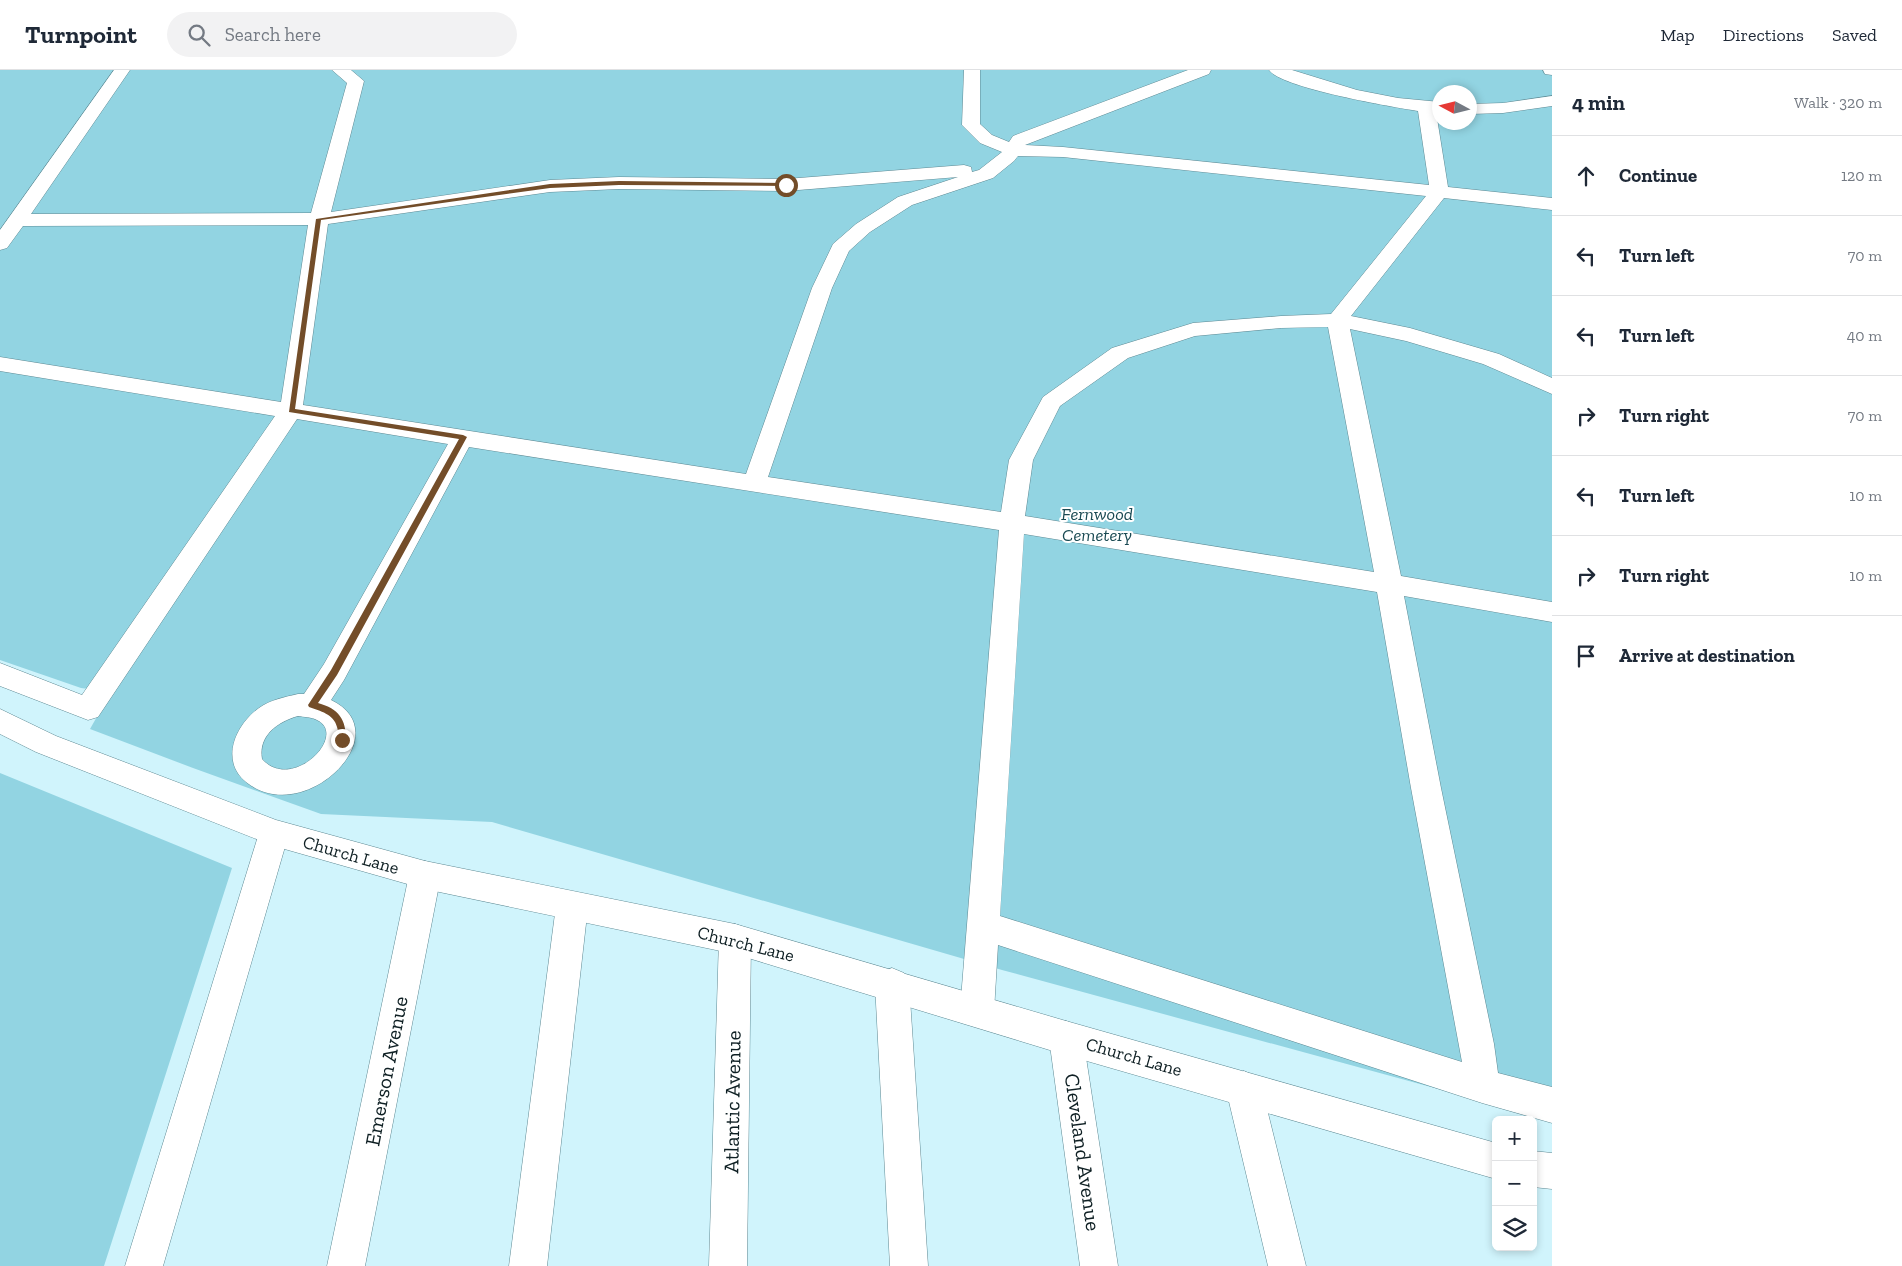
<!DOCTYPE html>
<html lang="en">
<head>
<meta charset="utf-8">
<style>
  :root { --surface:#fff; --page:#f2f2f3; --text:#1f2937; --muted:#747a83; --line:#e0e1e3 }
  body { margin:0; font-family:"Zilla Slab",serif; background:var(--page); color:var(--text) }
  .controls { position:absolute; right:15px; bottom:15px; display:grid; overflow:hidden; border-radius:8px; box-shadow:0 2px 8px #0003 }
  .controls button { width:45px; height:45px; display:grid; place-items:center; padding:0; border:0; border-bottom:1px solid var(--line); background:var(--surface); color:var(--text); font:25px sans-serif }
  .compass { position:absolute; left:1432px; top:15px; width:45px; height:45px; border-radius:50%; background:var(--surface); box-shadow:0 2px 8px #0003; rotate:277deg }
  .stop { position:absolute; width:15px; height:15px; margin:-11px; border:4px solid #734d29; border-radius:50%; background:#fff }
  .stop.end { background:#734d29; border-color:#fff; box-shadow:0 1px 5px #0008 }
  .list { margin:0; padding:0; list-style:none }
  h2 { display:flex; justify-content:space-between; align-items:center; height:65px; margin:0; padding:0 20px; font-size:21px }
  h2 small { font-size:16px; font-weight:400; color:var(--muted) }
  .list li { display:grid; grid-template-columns:32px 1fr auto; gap:15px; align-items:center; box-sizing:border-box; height:80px; padding:0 20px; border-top:1px solid var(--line) }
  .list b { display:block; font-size:19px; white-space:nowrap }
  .list em { font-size:16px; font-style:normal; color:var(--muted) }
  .icon { flex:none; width:28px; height:28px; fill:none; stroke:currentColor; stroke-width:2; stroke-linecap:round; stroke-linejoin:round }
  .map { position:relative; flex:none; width:1552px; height:1196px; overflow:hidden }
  header { display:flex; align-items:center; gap:30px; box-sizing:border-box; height:70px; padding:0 25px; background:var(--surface); border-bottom:1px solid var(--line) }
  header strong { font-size:24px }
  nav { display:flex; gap:28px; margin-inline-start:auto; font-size:18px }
  .search { width:350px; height:45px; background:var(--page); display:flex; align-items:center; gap:12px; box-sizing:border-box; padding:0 18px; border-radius:28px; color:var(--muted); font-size:19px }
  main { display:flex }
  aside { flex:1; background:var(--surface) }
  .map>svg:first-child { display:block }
  .green { fill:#92d4e2; fill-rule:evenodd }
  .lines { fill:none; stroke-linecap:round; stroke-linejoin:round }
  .minor-casing { stroke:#5e8993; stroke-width:1 }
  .major-casing { stroke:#5e8993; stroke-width:1 }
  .minor { fill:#fff; fill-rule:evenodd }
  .major { fill:#fff; fill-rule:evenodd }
  .route { fill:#734d29 }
  .labels { text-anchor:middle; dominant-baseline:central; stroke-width:4; stroke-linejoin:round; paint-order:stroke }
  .park-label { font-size:18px; font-style:italic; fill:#194952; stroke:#fff }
  .street-label { font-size:18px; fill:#0e1f23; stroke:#fff }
  .near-street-label { font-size:21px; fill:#0e1f23; stroke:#fff }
</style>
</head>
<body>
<header>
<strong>Turnpoint</strong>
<div class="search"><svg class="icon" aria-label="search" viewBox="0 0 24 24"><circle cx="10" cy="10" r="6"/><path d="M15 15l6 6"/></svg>Search here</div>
<nav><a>Map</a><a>Directions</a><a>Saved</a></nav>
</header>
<main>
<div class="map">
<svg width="1552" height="1196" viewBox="0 0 1552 1196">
  <rect width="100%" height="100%" fill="#d0f4fc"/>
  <path class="green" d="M0,0H1552V1050L1002,900L492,752L321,744L193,698L90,659L111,622L81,618L0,590ZM1440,22H1470V52H1440Z
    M0,703L232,798L104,1196H0Z"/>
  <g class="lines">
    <g class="minor-casing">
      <path id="minor" d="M114,0H130L31,144L311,143L347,13L332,0H351L364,11L331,142L550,110L619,107L786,109L964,95L971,97L972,102L979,100L1002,82L980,73L962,55L964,0H980V54L992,65L1009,72L1013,66L1188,0H1211L1209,4L1025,75L1063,77L1429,115L1418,41C1393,37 1281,18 1269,0H1292L1357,20L1398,28L1440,32V42H1436L1448,117L1552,128V140L1444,128L1351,246L1410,258L1499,284L1552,308V324L1483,294L1406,271L1350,259L1401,506L1552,532V552L1404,526L1441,718L1494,974L1498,1003L1552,1017V1053L1482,1033L998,875L994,941L989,952L977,957L965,952L960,941L999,460L469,377L344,610L331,630C401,663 304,759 246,712C220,691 235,655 259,638C270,630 285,627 298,624H304L324,594L448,374L297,349L98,647L88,650L0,616V593L82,625L275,346L0,301V287L281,332L308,155L23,156L7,178L0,180V160ZM1018,86L1063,87L1426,126L1331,244L1281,246L1193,253L1112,278L1043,327L1009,390L1001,442L768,407L832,218L849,181L870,162L912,135L993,108L1014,91ZM958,107L898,127L856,154L833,174L812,218L746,404L303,335L328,154L550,122L619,119L786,121ZM1328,257L1374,502L1025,446L1033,390L1060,336L1128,288L1195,266L1281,258ZM1024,464L1377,522L1411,718L1462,992L1000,846ZM298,646C304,647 312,647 317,650C349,665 292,723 262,689C258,666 277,652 298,646Z
        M1543,0H1552V5L1545,4Z
        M1552,26V36L1503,43L1470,44V34L1503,33Z
        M274,750L285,754L289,763L163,1196H125L259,763L263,754Z
        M425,791L436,795L441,805L365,1196H327L409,805L414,795Z
        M572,822L583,826L588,836L547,1196H509L556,836L561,826Z
        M735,854L746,858L751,869L747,1196H709L719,869L724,858Z
        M892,898L904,903L909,914L928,1196H890L875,914L880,903Z
        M1066,951L1078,956L1083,968L1118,1196H1080L1049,968L1054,956Z
        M1244,1001L1256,1007L1262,1019L1306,1196H1268L1226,1019L1232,1007Z"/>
    </g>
    <g class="major-casing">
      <path id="major" d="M0,639L56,666L276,750L425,791L735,854L1066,951L1496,1073V1109L1066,985L735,884L425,819L274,776L36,682L0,664Z
        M1533,1081L1552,1083V1119L1533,1117Z"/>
    </g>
    <use href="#minor" class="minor"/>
    <use href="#major" class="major"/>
  </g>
  <path class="route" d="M619,111L786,113L789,115L786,116L619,115L550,118L321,150L295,339L463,365L467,367L337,605L318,633C339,639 346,649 346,670L342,674L339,673C337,668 339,662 337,657C334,644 320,641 309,637L308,635L331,600L459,369L289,342L316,149L550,114Z"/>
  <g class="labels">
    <g class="park-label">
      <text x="1097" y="444">Fernwood<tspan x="1097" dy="21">Cemetery</tspan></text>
    </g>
    <g class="street-label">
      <text transform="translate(351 785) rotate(16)">Church Lane</text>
      <text transform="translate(746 874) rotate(14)">Church Lane</text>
      <text transform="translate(1134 987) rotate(16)">Church Lane</text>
    </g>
    <g class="near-street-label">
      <text transform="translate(386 1001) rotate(-79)">Emerson Avenue</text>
      <text transform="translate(732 1032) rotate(-89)">Atlantic Avenue</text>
      <text transform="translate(1083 1082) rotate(82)">Cleveland Avenue</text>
    </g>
  </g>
</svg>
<div class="controls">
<button>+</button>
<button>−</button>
<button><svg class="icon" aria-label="layers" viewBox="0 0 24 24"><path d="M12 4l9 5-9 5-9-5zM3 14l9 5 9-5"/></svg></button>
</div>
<svg class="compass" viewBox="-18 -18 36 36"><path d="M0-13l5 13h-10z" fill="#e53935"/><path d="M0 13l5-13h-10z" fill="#747a83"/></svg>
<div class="stop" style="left:786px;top:115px"></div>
<div class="stop end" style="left:342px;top:670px"></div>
</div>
<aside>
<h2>4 min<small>Walk · 320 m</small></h2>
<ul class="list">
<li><svg class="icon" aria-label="ahead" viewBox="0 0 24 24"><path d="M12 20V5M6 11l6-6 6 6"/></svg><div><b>Continue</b></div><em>120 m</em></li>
<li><svg class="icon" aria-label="left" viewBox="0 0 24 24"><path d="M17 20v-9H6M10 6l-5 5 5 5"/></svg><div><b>Turn left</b></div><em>70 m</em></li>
<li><svg class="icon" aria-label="left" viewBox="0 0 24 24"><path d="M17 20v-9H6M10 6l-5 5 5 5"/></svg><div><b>Turn left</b></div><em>40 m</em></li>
<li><svg class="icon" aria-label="right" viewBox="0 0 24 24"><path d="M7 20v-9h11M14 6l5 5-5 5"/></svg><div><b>Turn right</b></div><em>70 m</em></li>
<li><svg class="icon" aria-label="left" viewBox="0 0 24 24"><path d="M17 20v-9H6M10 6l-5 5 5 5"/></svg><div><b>Turn left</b></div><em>10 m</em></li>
<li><svg class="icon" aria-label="right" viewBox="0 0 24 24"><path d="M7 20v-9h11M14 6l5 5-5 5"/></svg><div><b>Turn right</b></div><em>10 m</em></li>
<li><svg class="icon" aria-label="arrive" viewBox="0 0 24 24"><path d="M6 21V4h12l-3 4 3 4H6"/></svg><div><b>Arrive at destination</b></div></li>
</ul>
</aside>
</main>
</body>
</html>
